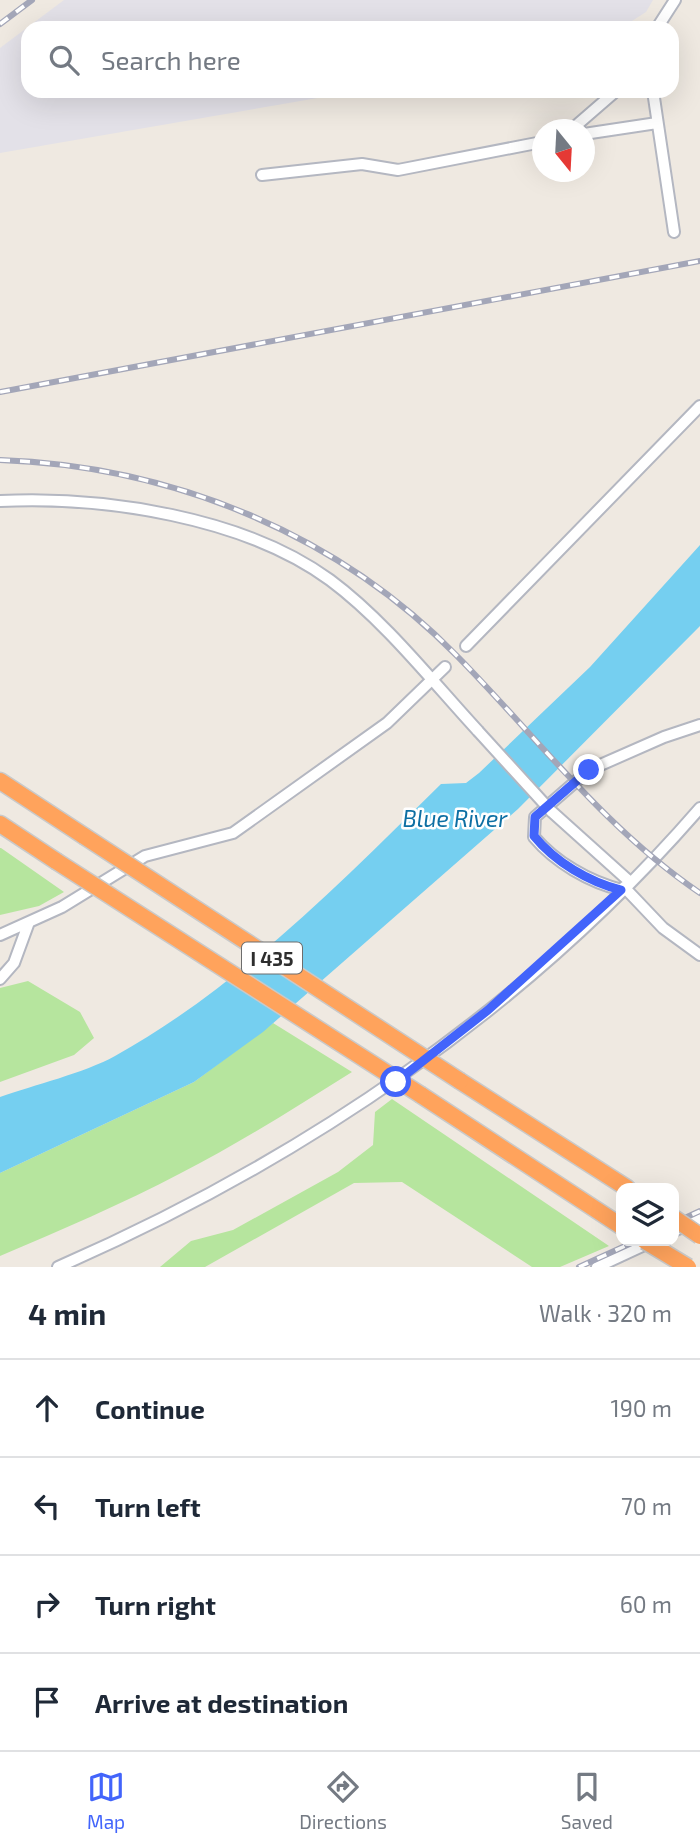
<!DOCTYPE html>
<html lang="en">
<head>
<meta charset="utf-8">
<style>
  :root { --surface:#fff; --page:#f2f2f3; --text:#1f2937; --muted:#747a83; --line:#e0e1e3; --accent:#4264fb }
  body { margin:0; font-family:"Exo 2",sans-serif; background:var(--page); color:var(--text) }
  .controls { position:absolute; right:21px; bottom:21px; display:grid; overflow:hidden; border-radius:14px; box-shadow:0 7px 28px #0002 }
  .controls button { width:63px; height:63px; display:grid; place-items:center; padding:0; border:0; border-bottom:2px solid var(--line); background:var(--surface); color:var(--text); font:35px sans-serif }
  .compass { position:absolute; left:532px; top:119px; width:63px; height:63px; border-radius:50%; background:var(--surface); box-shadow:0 7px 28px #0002; rotate:162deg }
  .stop { position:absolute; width:21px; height:21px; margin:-16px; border:5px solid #4264fb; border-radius:50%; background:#fff }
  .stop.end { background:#4264fb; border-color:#fff; box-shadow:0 2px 7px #0008 }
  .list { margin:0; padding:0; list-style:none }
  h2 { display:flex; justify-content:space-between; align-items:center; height:91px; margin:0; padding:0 28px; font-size:30px }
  h2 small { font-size:23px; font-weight:400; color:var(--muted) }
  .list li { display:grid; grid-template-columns:46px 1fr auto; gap:21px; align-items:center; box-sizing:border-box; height:98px; padding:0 28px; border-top:2px solid var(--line) }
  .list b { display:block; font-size:26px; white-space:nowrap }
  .list em { font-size:23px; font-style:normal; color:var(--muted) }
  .icon { flex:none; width:38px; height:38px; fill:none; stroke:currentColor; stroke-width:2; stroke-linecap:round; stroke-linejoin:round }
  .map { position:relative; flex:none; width:700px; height:1267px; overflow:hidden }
  .search { position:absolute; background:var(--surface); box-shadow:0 7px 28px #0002; left:21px; right:21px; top:21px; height:77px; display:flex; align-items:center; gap:18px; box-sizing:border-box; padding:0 24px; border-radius:21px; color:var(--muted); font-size:26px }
  .sheet { height:483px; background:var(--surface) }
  nav { display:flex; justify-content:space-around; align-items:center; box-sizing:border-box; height:98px; border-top:2px solid var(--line); background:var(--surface); font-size:19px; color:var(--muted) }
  nav a { display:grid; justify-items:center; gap:4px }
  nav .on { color:var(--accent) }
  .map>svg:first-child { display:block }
  .industrial { fill:#e3e1e8 }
  .green { fill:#b6e59e }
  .water { fill:#75cff0 }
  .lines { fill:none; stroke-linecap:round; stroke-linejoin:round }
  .minor-casing { stroke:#b4b7c1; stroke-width:14 }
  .highway-casing { stroke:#c9c9c9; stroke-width:19 }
  .minor { stroke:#fff; stroke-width:10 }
  .highway { stroke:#ffa35c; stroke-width:16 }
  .rail-casing { stroke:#a3a6b8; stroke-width:6 }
  .rail { stroke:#fff; stroke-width:3.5; stroke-dasharray:10; stroke-linecap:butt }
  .minor-bridge-casing { stroke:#b4b7c1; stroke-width:14; stroke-linecap:butt }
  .highway-bridge-casing { stroke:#c9c9c9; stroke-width:19; stroke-linecap:butt }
  .minor-bridge { stroke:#fff; stroke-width:10 }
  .highway-bridge { stroke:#ffa35c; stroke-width:16 }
  .route { stroke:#4264fb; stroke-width:9 }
  .labels { text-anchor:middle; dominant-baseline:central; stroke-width:5; stroke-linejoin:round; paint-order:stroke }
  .shield { fill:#fff; stroke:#6d6d6d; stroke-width:2 }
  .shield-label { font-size:19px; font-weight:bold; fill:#2e2e2e }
  .water-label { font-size:23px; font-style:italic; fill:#0d6fa3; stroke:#fff }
</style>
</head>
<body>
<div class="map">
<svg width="700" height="1267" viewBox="0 0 700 1267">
  <rect width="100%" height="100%" fill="#efe9e1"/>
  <path class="industrial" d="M64,0H653L646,12L621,28H28V91H358L0,153V48Z"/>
  <path class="green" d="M0,848H1L64,892L39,906L0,915Z
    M28,981L80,1012L94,1038L74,1055L0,1082V988Z
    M273,1023L352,1072C296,1107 240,1143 181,1173C122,1204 61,1230 0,1256V1173L194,1082Z
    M392,1099L609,1246L560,1267H532L402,1182L354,1183L205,1267H160L191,1241L233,1230L338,1172L373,1145L375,1112Z"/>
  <path class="water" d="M700,545V626L518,809L263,1032L194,1082L0,1173V1097C34,1085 84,1073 115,1056C239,987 341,882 441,784L466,783L479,773L590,667Z"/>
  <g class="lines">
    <g class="minor-casing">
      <path id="minor" d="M657,28L675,0
        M653,91L674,232
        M571,130L616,91
        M584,134L657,123
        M262,175L362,164L398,170L542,142
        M0,501C104,496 244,517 330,580C384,620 432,681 478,731
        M466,646L700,406
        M551,811L630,882
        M624,887L663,928L700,955
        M622,890C589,882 555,862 534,837L535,817L589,770L664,737L700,725
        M0,935L62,907L145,856L233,833L387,723L445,667
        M0,979L14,963L29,922
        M674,1231L700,1219
        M58,1267C301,1161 526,1009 700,808
        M597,1267L651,1242"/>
    </g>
    <g class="highway-casing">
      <path id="highway" d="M0,781L84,836
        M0,824L56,861
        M460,1081L627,1188
        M421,1095L621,1226"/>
    </g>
    <use href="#minor" class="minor"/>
    <use href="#highway" class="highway"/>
    <g class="rail-casing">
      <path id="rail" d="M0,24L32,0
        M0,392L700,261
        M0,460C171,466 337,533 457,656C537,737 605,829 700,893
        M674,1223L700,1211
        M579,1267L636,1241"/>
    </g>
    <use href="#rail" class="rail"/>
    <g class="minor-bridge-casing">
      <path id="minor-bridge" d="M478,731L551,811"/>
    </g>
    <g class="highway-bridge-casing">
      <path id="highway-bridge" d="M84,836L460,1081
        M56,861L421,1095
        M674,1218L700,1236
        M645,1241L688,1267"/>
    </g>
    <use href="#minor-bridge" class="minor-bridge"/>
    <use href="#highway-bridge" class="highway-bridge"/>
  </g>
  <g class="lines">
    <path class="route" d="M396,1082L488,1010L621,890C589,882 555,862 534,836L535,817L589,770"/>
  </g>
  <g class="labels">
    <rect class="shield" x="242" y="942.5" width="60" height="31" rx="5"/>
    <g class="shield-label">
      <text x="272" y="958">I 435</text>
    </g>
    <g class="water-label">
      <text x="455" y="818">Blue River</text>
    </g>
  </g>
</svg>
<div class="controls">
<button><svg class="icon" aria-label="layers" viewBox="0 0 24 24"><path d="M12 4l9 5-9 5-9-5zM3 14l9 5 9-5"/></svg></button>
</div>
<svg class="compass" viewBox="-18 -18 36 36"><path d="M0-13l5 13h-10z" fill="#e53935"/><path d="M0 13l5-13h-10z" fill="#747a83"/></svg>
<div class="stop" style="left:396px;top:1082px"></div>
<div class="stop end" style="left:589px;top:770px"></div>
<div class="search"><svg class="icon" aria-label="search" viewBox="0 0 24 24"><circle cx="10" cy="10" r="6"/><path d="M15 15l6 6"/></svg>Search here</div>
</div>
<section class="sheet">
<h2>4 min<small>Walk · 320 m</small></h2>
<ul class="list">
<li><svg class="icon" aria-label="ahead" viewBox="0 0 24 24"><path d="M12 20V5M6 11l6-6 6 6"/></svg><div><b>Continue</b></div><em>190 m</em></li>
<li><svg class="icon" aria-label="left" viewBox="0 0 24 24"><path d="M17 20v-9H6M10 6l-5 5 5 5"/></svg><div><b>Turn left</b></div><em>70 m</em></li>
<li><svg class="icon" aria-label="right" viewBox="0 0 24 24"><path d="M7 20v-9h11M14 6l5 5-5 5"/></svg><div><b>Turn right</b></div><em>60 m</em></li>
<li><svg class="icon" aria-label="arrive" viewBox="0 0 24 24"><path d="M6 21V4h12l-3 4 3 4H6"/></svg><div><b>Arrive at destination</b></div></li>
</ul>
</section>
<nav>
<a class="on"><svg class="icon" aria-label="map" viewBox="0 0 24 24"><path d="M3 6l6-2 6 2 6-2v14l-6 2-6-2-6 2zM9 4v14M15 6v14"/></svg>Map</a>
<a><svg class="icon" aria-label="directions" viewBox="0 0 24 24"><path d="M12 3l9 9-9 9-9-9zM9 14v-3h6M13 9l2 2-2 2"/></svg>Directions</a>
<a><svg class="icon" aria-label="saved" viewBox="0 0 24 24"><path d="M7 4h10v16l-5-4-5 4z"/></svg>Saved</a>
</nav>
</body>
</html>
